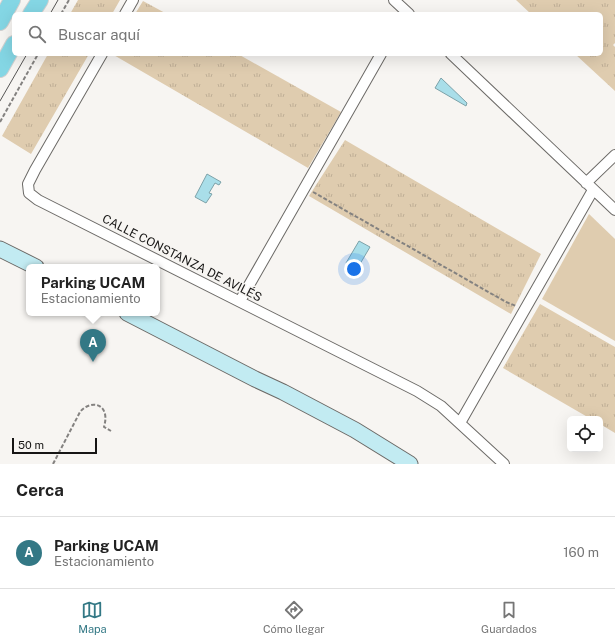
<!DOCTYPE html>
<html lang="es">
<head>
<meta charset="utf-8">
<style>
  :root { --surface:#fff; --page:#f6f6f6; --text:#222; --muted:#767676; --line:#e0e0e0; --accent:#337885 }
  body { margin:0; font-family:"Public Sans",sans-serif; background:var(--page); color:var(--text) }
  .controls { position:absolute; right:12px; bottom:12px; display:grid; overflow:hidden; border-radius:6px; box-shadow:0 4px 16px #0002 }
  .controls button { width:36px; height:36px; display:grid; place-items:center; padding:0; border:0; border-bottom:1px solid var(--line); background:var(--surface); color:var(--text); font:20px sans-serif }
  .scale { position:absolute; left:12px; bottom:10px; width:85px; box-sizing:border-box; padding-left:4px; border:2px solid #161514; border-top:0; font-size:11px; line-height:14px; white-space:nowrap; color:#161514; -webkit-text-stroke:3px #f7f5f2; paint-order:stroke }
  .you { position:absolute; left:354px; top:269px; width:14px; height:14px; margin:-10px; border:3px solid #fff; border-radius:50%; background:#1a73e8; box-shadow:0 0 0 6px #1a73e833 }
  .badge { display:grid; place-items:center; width:26px; height:26px; border-radius:50%; background:var(--accent); color:#fff; font-size:13px; font-weight:700 }
  .pin { position:absolute; translate:-50% -33px; filter:drop-shadow(0 1px 2px #0008) }
  .pin::after { content:''; position:absolute; top:21px; width:14px; height:12px; background:inherit; clip-path:polygon(0 0,100% 0,50% 100%) }
  .popup { position:absolute; left:26px; top:264px; width:134px; height:52px; box-sizing:border-box; display:grid; place-content:center; border-radius:6px; background:var(--surface); filter:drop-shadow(0 1px 3px #0005); font-size:13px; white-space:nowrap; color:var(--muted) }
  .popup b { font-size:15px; color:var(--text) }
  .popup::after { content:''; position:absolute; left:50%; top:100%; margin-left:-8px; border:8px solid transparent; border-top-color:var(--surface) }
  .list { margin:0; padding:0; list-style:none }
  h2 { display:flex; justify-content:space-between; align-items:center; height:52px; margin:0; padding:0 16px; font-size:17px }
  h2 small { font-size:13px; font-weight:400; color:var(--muted) }
  .list li { display:grid; grid-template-columns:26px 1fr auto; gap:12px; align-items:center; box-sizing:border-box; height:72px; padding:0 16px; border-top:1px solid var(--line) }
  .list b { display:block; font-size:15px; white-space:nowrap }
  .list p { margin:0; font-size:13px; white-space:nowrap; color:var(--muted) }
  .list em { font-size:13px; font-style:normal; color:var(--muted) }
  .icon { flex:none; width:22px; height:22px; fill:none; stroke:currentColor; stroke-width:2; stroke-linecap:round; stroke-linejoin:round }
  .map { position:relative; flex:none; width:615px; height:464px; overflow:hidden }
  .search { position:absolute; background:var(--surface); box-shadow:0 4px 16px #0002; left:12px; right:12px; top:12px; height:44px; display:flex; align-items:center; gap:10px; box-sizing:border-box; padding:0 14px; border-radius:6px; color:var(--muted); font-size:15px }
  .sheet { height:124px; background:var(--surface) }
  nav { display:flex; justify-content:space-around; align-items:center; box-sizing:border-box; height:56px; border-top:1px solid var(--line); background:var(--surface); font-size:11px; color:var(--muted) }
  nav a { display:grid; justify-items:center; gap:2px }
  nav .on { color:var(--accent) }
  .map>svg:first-child { display:block }
  .green { fill:#dfccaf }
  .park { fill:url(#park-tufts) }
  .water { fill:#a9dee9; stroke:#7da2a9 }
  .lines { fill:none; stroke-linecap:round; stroke-linejoin:round }
  .minor-casing { stroke:#6c6a67; stroke-width:12 }
  .secondary-casing { stroke:#6c6a67; stroke-width:17 }
  .primary-casing { stroke:#d0d0d0; stroke-width:18 }
  .path { stroke:#848280; stroke-width:2; stroke-dasharray:4 2; stroke-linecap:butt }
  .minor { stroke:#fff; stroke-width:10 }
  .secondary { stroke:#c2ebf2; stroke-width:15 }
  .primary { stroke:#84d6e4; stroke-width:16 }
  .tram { stroke:#565554; stroke-width:1 }
  .labels { text-anchor:middle; dominant-baseline:central; stroke-width:3; stroke-linejoin:round; paint-order:stroke }
  .street-label { font-size:12px; fill:#161514; stroke:#f7f5f2 }
</style>
</head>
<body>
<div class="map">
<svg width="615" height="464" viewBox="0 0 615 464">
  <defs>
    <pattern id="park-tufts" width="24" height="20" patternUnits="userSpaceOnUse"><rect width="24" height="20" fill="#dfccaf"/><path d="M3 7l-1-3M5 7V3M7 7l1-3M15 17l-1-3M17 17v-4M19 17l1-3" fill="none" stroke="#bfae96"/></pattern>
  </defs>
  <rect width="100%" height="100%" fill="#f7f5f2"/>
  <path class="green" d="M589,214L615,239V341L542,299Z"/>
  <path class="park" d="M78,0H120L112,14H70Z
    M516,0H615V43L613,45L615,47V91L575,54H601V14H531Z
    M143,1L167,14H135Z
    M48,54H89L31,154L2,136Z
    M112,54H238L341,112L308,168Z
    M345,140L541,254L511,314L309,196Z
    M540,304L615,347V433L600,424V419H591L503,368Z"/>
  <path class="water" d="M441,78L467,103L466,106L435,88Z
    M207,174L221,182L219,185L215,183L209,193L212,194L206,203L195,197Z
    M359,241L370,247L360,264L355,261L352,267L346,263Z"/>
  <g class="lines">
    <g class="minor-casing">
      <path id="minor" d="M394,0L409,14
        M125,14L133,0
        M102,54L35,170L28,184L29,193L38,200L417,391L441,406L504,464
        M451,54L615,210
        M586,183L615,155
        M240,301L381,54
        M460,423L593,190"/>
    </g>
    <g class="secondary-casing">
      <path id="secondary" d="M0,249L36,267
        M127,313L255,379L283,392L355,430L410,464"/>
    </g>
    <g class="primary-casing">
      <path id="primary" d="M31,14L40,0
        M0,22L12,0
        M0,69L14,44"/>
    </g>
    <path class="path" d="M61,14L69,0
      M0,122L38,54
      M313,192L506,302L516,306
      M53,464L80,412C87,403 102,401 105,414C106,419 105,423 104,427L111,431"/>
    <use href="#minor" class="minor"/>
    <use href="#secondary" class="secondary"/>
    <use href="#primary" class="primary"/>
    <path class="tram" d="M50,14L58,0
      M0,101L27,54"/>
  </g>
  <g class="labels">
    <g class="street-label">
      <text transform="translate(182 258) rotate(27)">CALLE CONSTANZA DE AVILÉS</text>
    </g>
  </g>
</svg>
<div class="controls">
<button><svg class="icon" aria-label="locate" viewBox="0 0 24 24"><circle cx="12" cy="12" r="6"/><path d="M12 2v4M12 18v4M2 12h4M18 12h4"/></svg></button>
</div>
<div class="scale">50 m</div>
<div class="you"></div>
<div class="pin badge" style="left:93px;top:362px">A</div>
<div class="popup"><b>Parking UCAM</b>Estacionamiento</div>
<div class="search"><svg class="icon" aria-label="search" viewBox="0 0 24 24"><circle cx="10" cy="10" r="6"/><path d="M15 15l6 6"/></svg>Buscar aquí</div>
</div>
<section class="sheet">
<h2>Cerca<small></small></h2>
<ul class="list">
<li><span class="badge">A</span><div><b>Parking UCAM</b><p>Estacionamiento</p></div><em>160 m</em></li>
</ul>
</section>
<nav>
<a class="on"><svg class="icon" aria-label="map" viewBox="0 0 24 24"><path d="M3 6l6-2 6 2 6-2v14l-6 2-6-2-6 2zM9 4v14M15 6v14"/></svg>Mapa</a>
<a><svg class="icon" aria-label="directions" viewBox="0 0 24 24"><path d="M12 3l9 9-9 9-9-9zM9 14v-3h6M13 9l2 2-2 2"/></svg>Cómo llegar</a>
<a><svg class="icon" aria-label="saved" viewBox="0 0 24 24"><path d="M7 4h10v16l-5-4-5 4z"/></svg>Guardados</a>
</nav>
</body>
</html>
